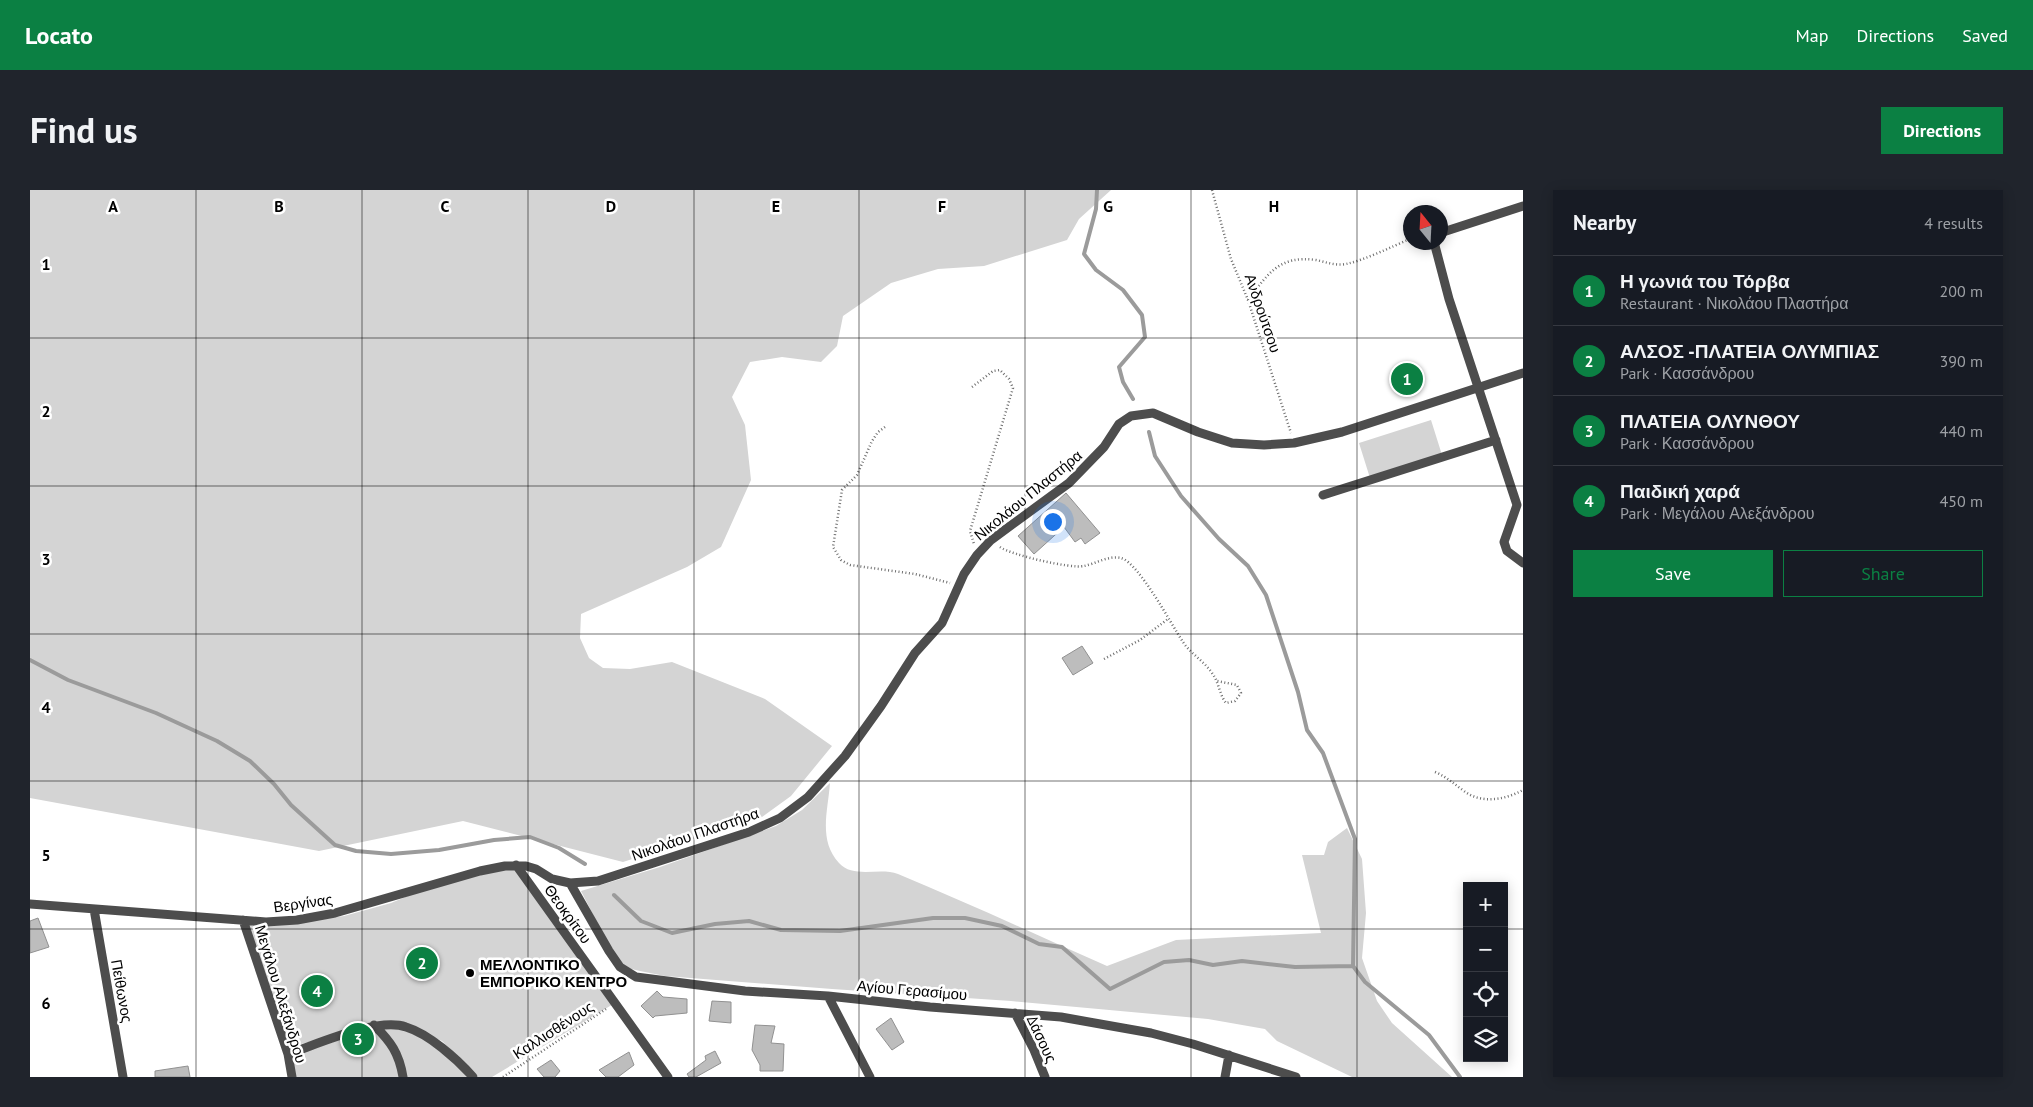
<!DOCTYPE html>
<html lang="en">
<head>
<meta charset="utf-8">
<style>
  :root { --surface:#171b24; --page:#20242c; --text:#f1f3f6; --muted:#9ea1a6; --line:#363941; --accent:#0b8043 }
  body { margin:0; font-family:"PT Sans",sans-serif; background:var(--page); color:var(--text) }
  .controls { position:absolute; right:15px; bottom:15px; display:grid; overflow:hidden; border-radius:0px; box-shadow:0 2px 12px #0003 }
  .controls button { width:45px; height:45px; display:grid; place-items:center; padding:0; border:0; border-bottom:1px solid var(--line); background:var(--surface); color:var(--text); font:25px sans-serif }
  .compass { position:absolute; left:1373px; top:15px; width:45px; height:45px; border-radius:50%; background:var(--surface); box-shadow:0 2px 12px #0003; rotate:342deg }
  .you { position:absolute; left:1022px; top:331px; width:18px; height:18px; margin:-12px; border:4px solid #fff; border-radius:50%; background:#1a73e8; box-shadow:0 0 0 8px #1a73e833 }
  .badge { display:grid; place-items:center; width:32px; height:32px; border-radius:50%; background:var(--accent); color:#fff; font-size:16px; font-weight:700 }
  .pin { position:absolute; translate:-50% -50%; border:2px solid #fff; box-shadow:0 1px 5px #0006 }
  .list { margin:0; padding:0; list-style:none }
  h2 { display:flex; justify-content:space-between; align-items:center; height:65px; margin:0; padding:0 20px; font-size:21px }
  h2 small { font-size:16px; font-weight:400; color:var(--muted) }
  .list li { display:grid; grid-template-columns:32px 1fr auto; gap:15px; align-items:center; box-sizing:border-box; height:70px; padding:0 20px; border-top:1px solid var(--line) }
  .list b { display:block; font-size:19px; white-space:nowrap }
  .list p { margin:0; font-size:16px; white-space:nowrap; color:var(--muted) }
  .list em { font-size:16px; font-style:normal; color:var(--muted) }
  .actions { display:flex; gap:10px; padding:15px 20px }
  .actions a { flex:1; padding:11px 0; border:1px solid var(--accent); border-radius:0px; text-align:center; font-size:18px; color:var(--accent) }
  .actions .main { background:var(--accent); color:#fff }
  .icon { flex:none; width:28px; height:28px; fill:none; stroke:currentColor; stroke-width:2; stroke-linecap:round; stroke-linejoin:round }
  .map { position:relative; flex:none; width:1493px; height:887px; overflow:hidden; border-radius:0px }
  header { display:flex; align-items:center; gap:30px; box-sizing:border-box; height:70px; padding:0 25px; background:var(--accent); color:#fff }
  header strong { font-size:24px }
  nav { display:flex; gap:28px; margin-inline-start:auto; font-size:18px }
  .intro { display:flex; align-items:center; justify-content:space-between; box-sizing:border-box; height:120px; padding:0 30px }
  h1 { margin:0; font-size:35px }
  .button { padding:12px 22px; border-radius:0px; background:var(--accent); color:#fff; font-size:18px; font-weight:700 }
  main { display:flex; gap:30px; padding:0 30px }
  aside { flex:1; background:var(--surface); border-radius:0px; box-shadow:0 2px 12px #0003 }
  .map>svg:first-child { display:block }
  .green { fill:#d4d4d4 }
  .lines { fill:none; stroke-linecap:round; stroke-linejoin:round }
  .stream { stroke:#9b9b9b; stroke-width:4 }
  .building { fill:#bdbdbd; stroke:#919191 }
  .path { stroke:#6f6f6f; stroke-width:2.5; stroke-dasharray:1 2.5; stroke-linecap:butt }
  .minor { stroke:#4d4d4d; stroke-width:9 }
  .grid { fill:none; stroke:#000; stroke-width:1; stroke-opacity:0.55 }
  .poi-dot { fill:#000; stroke:#fff; stroke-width:2 }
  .labels { text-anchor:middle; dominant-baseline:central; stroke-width:5; stroke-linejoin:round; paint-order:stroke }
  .street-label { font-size:15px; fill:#000; stroke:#fff }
  .poi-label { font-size:15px; font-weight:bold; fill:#000; stroke:#fff; text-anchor:start }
  .grid-label { font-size:16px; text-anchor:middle; font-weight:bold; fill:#000; stroke:#fff; stroke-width:5; stroke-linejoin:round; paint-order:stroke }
</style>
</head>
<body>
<header>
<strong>Locato</strong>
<nav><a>Map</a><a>Directions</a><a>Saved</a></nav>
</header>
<div class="intro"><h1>Find us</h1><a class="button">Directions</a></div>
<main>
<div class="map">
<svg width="1493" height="887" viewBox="0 0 1493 887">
  <rect width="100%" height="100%" fill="#fff"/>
  <path class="green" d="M0,0H1081L1049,29L1037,50L954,76L908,79L861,93L813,126L807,156L791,172L752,167L720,172L702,207L715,235L721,290L691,357L657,377L551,424L550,448L559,468L573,478L600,479L642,472L735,509L802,556L761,606L732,627L593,672L433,631L289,661L0,608Z
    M1401,230L1412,265L1340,288L1329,253Z
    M800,593C798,621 788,650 809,673C823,689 850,677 868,684C938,713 1007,745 1077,776L1146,750L1291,743L1272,665H1294L1298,652L1317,638L1332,669L1336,723L1332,768L1347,811L1362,833L1422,887H1322L1247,851L1235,839L1178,829L981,811L802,799L635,786L610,781L597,778L587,768L575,748L551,701L630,677L746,636L772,620Z
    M486,675L585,813L462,887H448L412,851L380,838L419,863L440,887H262L258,864L332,838L256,858L213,730L279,731L314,726L361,713L409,693Z"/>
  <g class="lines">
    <path class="stream" d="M1067,0L1066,19L1054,64L1066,80L1093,100L1112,125L1115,147L1089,177L1093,192L1103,209
      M1119,242L1125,266L1151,306L1189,349L1218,376L1236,405L1268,502L1277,540L1293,563L1325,649L1323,776
      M0,470L38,490L126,523L187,551L220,571L244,594L261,615L305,655L326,661L361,664L409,660L464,650L500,647L529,658L555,674
      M584,705L611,731L642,743L685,734L719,731L751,740L810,741L903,728H935L972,736L1009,754L1032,757L1080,799L1134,772L1159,770L1183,775L1212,771L1265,777L1323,776L1335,792L1399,845L1430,887"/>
  </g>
  <path class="building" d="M1036,303L1070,343L1055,354L1051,348L1045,352L1034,337L1004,364L988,346Z
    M1052,456L1063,473L1043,485L1032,468Z
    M8,728L19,757L0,763V731Z
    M627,801L633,807L657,809V823L625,826L623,828L611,816Z
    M682,811L701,812V833L679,831Z
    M861,828L874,852L862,860L846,839Z
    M725,835L745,836L741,853L754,854L753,881H730V875L722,860Z
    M685,861L691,873L666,887H659L657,884L676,870L675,866Z
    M599,862L604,875L588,887H576L569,880Z
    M521,870L530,881L525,887H514L507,879Z
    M158,876L160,887H125V881Z"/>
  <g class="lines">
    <path class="path" d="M1182,0L1201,69L1218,110L1261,243
      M1218,110C1238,84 1249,65 1286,70C1296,72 1305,76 1316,74C1335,70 1361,57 1380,49
      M942,197L963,181L970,180L979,189L983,198L940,341L944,354
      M855,237L848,242L842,251L827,285L812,300L803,357L811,370L820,375L885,384L920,393
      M970,357C981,365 1041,379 1054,376C1065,374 1079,365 1091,368C1109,373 1141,434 1153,452C1161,464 1174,471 1182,483C1189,492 1189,504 1196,513L1205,511L1211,503L1207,495L1187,491
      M1074,469L1110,450L1138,429
      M1405,582C1417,587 1424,594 1434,601C1451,614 1475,610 1493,600
      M473,887L576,819"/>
    <path class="minor" d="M1410,43L1493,16
      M1404,52L1419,109L1487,315L1474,352L1477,361L1493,373
      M1293,305L1466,250
      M486,675L638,887
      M540,693L579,761L590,777L606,787L715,801L798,806L900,817L1031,827L1121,843L1163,854L1266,887
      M0,714L236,732L267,730L305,723L450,681L475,676H496L506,679L522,689L540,693L568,691L719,642L750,628L778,607L815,566L851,516L885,463L912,433L934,384L947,365L961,350L1039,293L1074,257L1089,234L1101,226L1123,223L1168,242L1202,253L1234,255L1264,253L1312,242L1493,183
      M64,719L93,887
      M213,730L258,864L262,887
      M798,806L840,887
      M985,823L1004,860L1015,887
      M344,835C361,852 369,863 373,887
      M258,864C288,854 347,827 376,837C399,844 427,869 443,887
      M1195,887L1199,865"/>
  </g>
  <path class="grid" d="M166,0V887M332,0V887M498,0V887M664,0V887M829,0V887M995,0V887M1161,0V887M1327,0V887M0,148H1493M0,296H1493M0,444H1493M0,591H1493M0,739H1437M1474,739H1493"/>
  <circle class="poi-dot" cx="440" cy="783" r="5"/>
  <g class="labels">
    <g class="street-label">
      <text transform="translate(1233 123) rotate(71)">Ανδρούτσου</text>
      <text transform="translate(998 305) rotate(-39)">Νικολάου Πλαστήρα</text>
      <text transform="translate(665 644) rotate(-19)">Νικολάου Πλαστήρα</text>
      <text transform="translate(273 713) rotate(-8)">Βεργίνας</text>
      <text transform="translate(538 724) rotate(54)">Θεοκρίτου</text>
      <text transform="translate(882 800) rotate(5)">Αγίου Γερασίμου</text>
      <text transform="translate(92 801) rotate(80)">Πείθωνος</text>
      <text transform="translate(251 804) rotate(73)">Μεγάλου Αλεξάνδρου</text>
      <text transform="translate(523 840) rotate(-33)">Καλλισθένους</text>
      <text transform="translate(1012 849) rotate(65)">Δάσους</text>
    </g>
    <g class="poi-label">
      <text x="450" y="774">ΜΕΛΛΟΝΤΙΚΟ<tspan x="450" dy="17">ΕΜΠΟΡΙΚΟ ΚΕΝΤΡΟ</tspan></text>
    </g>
  </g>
  <g class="grid-label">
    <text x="83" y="22">A</text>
    <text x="249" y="22">B</text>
    <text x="415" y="22">C</text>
    <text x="581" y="22">D</text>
    <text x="746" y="22">E</text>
    <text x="912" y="22">F</text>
    <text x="1078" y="22">G</text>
    <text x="1244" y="22">H</text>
    <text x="16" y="80">1</text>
    <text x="16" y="227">2</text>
    <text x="16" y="375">3</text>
    <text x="16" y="523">4</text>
    <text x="16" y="671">5</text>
    <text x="16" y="819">6</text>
  </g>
</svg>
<div class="controls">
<button>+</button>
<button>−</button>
<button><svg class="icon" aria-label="locate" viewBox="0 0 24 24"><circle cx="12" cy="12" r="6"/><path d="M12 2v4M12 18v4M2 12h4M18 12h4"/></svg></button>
<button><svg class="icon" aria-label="layers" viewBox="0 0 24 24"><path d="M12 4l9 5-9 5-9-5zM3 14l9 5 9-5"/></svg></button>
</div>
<svg class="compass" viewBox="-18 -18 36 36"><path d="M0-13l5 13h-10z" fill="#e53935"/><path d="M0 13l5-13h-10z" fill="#9ea1a6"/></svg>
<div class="you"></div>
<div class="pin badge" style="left:1377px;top:189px">1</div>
<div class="pin badge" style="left:392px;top:773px">2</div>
<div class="pin badge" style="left:328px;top:849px">3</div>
<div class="pin badge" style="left:287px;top:801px">4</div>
</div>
<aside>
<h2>Nearby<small>4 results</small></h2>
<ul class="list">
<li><span class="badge">1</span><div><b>Η γωνιά του Τόρβα</b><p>Restaurant · Νικολάου Πλαστήρα</p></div><em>200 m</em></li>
<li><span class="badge">2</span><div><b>ΑΛΣΟΣ -ΠΛΑΤΕΙΑ ΟΛΥΜΠΙΑΣ</b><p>Park · Κασσάνδρου</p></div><em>390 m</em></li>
<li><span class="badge">3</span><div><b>ΠΛΑΤΕΙΑ ΟΛΥΝΘΟΥ</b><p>Park · Κασσάνδρου</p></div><em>440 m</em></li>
<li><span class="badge">4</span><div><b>Παιδική χαρά</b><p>Park · Μεγάλου Αλεξάνδρου</p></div><em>450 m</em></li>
</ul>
<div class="actions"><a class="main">Save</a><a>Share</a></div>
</aside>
</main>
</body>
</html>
